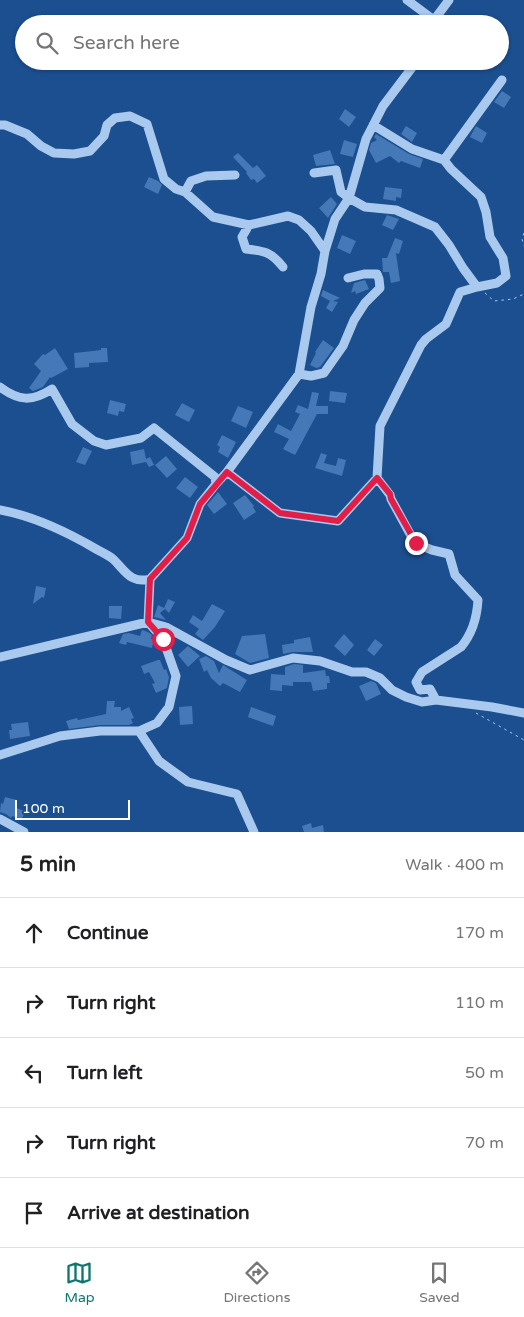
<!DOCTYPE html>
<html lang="en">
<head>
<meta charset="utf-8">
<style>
  :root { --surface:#fff; --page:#f2f2f2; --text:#202124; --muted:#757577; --line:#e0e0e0; --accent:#0f766e }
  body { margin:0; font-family:"Varela Round",sans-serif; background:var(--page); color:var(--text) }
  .scale { position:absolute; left:15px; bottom:12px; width:115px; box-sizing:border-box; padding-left:5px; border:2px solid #fff; border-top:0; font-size:14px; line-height:18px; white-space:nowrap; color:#fff; -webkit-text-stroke:4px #1b4f8f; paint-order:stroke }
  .stop { position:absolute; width:15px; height:15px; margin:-11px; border:4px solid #e11d48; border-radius:50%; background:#fff }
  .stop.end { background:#e11d48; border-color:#fff; box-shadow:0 1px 5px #0008 }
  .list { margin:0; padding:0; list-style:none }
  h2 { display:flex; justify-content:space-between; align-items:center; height:65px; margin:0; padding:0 20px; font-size:21px }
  h2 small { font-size:16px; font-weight:400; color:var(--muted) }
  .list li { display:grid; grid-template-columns:32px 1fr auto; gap:15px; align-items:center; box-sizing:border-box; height:70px; padding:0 20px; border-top:1px solid var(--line) }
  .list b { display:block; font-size:19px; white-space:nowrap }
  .list em { font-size:16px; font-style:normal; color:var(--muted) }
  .icon { flex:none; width:28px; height:28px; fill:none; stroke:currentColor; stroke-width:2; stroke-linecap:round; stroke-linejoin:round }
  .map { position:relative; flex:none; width:524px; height:832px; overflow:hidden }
  .search { position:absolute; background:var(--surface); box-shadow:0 1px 4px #0004; left:15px; right:15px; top:15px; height:55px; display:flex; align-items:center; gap:12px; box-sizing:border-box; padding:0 18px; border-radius:28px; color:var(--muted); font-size:19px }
  .sheet { height:415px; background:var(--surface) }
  nav { display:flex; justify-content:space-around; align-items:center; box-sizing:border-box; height:70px; border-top:1px solid var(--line); background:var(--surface); font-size:14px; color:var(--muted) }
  nav a { display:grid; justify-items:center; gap:2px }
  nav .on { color:var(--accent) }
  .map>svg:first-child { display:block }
  .building { fill:#4478b7 }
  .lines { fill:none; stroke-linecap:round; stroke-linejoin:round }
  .path { stroke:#a9c9ee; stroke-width:1; stroke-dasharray:2.5 4; stroke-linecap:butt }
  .minor { stroke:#a9c9ee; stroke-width:9 }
  .route { stroke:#e11d48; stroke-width:6 }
</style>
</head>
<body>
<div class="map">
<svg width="524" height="832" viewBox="0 0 524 832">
  <rect width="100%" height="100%" fill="#1b4f8f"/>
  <path class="building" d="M502,91L511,97L504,108L494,102Z
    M345,109L356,117L349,127L339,119Z
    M406,126L417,133L412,142L401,134Z
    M476,126L487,133L482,143L470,137Z
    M376,134L409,154L423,159L420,168L401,161L399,163L390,156L376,163L369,150L371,143L377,140L374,137Z
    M344,140L357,144L353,157L340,154Z
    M330,150L335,164L316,166L313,155Z
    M238,153L253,168L257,165L266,176L257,183L254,179L251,180L246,173L247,172L233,157Z
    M149,177L158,181L162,185L158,194L144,187Z
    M385,187L402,189L401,198L396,197V201L383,199Z
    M331,197L337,204L328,218L319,208Z
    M387,215L399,219L393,230L382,225Z
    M342,235L356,241L350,254L337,248Z
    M395,238L403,241L399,254L396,253L400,281L391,283L389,272H383L382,258H387Z
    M365,280L369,289L356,294L355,291L351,293L354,283Z
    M323,290L340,298L333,301L338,302L332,312L326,308L330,301L321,296Z
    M323,340L334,348L320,367L316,368L310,365L316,353L315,352Z
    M55,348L68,369L51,378L50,377L43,387L33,391L29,388L41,371L34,364L43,354L45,355Z
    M101,348H107L108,362L89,363V367L75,368L74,353L93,351L101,350Z
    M330,391L347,393L345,403L329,401Z
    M312,392L319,393L316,406H328V414H317L295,455L283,449L289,439L274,432L278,424L291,431L300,414L295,412L298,405L308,409Z
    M110,400L126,404L124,412L119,411L118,416L107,413Z
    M182,403L195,410L189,422L175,415Z
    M238,406L253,412L246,428L231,421Z
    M222,435L236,442L228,458L218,452L220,447L217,445Z
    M83,447L92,451L85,465L76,462Z
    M144,449L146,459L150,457L154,465L149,467L146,462L132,465L130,452Z
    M321,453L327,455L324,463L336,466L338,458L346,460L342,476L315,468Z
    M166,456L177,469L167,478L155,465Z
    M185,477L198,487L190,498L176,488Z
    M218,492L227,504L214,514L207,505Z
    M245,495L254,506L253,507L256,512L244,520L233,503Z
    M36,586L46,588L44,598L42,597L33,604Z
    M168,599L175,602L169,613L165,609L160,613L166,620L154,617L158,605L164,608Z
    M212,604L225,611L215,627L203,640L195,634L199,629L189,622L193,615L202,621Z
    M109,606H122L121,619L109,618Z
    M142,630L148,632L152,635L151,639H154L152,648L127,642L126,645L119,643L123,634L129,633L140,636Z
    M265,634L269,658L250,663L235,654L242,636Z
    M344,634L354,645L345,656L334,646Z
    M310,637L313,652H293L283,654L282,645L294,643V640Z
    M375,639L383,645L374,656L367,650Z
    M188,646L200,656L188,667L178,655Z
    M206,656L214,661L219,673L223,665L247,680L240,692L223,683L220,686L211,678L207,670L204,672L199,659Z
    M158,660H160L164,670L166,669L169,677L167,688L156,693L152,684L155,683L149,672L144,674L141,666Z
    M294,664L303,665V673L325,670L326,676H329L330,683H327V689L313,691L311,682H293V686L282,685V691L270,690L271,674L285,675V667Z
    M371,681L376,683L381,694L366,701L359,686Z
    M107,701H115L114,707H121V711L129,707L134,718L131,719L133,723L129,725H100L69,729L66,721L77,718L78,720L106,714Z
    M192,706L193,724L180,725L179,707Z
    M251,707L276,716L273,726L248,717Z
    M28,722L30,736L10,739L9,730H12L11,724Z
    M5,797L17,800L16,808L25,811L22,819L12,816L11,818L6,814L0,812L1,803L3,804Z
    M311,823L312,828L323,825L324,832H304L302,826Z"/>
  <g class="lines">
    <path class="path" d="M524,233L522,239L524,246
      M485,293L494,301L513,299L524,294
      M476,713L524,740"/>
    <path class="minor" d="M407,0L434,20
      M433,24L434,20L449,0
      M0,125H5L27,134L41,146L54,153L74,154L90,151L104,136L107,125L115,118L130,116L147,124L164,179L176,189L185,192L213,217L249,225L288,216L299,220L311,231L325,251
      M373,125L412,149L444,160L451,169L481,197L486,212L490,237L503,258L506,276L497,283L477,287L460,292L446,324L426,339L421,345L380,426L377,478L338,521L280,513L227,472L299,374L311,307L321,274L325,251L335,219L349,198L366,139L383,106L417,61
      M444,160L502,80
      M314,173L336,170L341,192L349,198L365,207L396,210L435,227L449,245L463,268L477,287
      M185,192L191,181L206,176L235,175
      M249,225L242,237L246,249C265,251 271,252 283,267
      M299,374L311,376L324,373L343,346L354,320L365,303L380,288L379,279L377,274H364L348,278
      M0,387C19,401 32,402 52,389L72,424L94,441L106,445L141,438L154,428L215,477L216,484
      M377,478L390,495L391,499L415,543L432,550L449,554L455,575L478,600C477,617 472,634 461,647L422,672L416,682L420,690L430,689L436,700L492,707L524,713
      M0,510C33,516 67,532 96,549C101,552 108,555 113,559C125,570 130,584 150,579L187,538L200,504L216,484L227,472
      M0,657L148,622L166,627L226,660L250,670L293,658L320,661L352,672H366L380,678L392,690L406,697L422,702L436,700
      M139,731L159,761L188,782L237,794L254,832
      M0,755L60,736L100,731H139L157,723L169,707L176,676L163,639L148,622L150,579
      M0,819L24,832"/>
  </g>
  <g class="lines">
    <path class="route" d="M163,639L148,622L150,579L187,538L200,504L227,472L280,513L338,521L377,478L390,494L391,499L416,543"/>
  </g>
</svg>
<div class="scale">100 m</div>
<div class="stop" style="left:163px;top:639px"></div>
<div class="stop end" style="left:416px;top:543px"></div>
<div class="search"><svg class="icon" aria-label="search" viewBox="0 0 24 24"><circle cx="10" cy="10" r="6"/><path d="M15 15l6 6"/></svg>Search here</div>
</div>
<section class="sheet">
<h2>5 min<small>Walk · 400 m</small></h2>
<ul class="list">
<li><svg class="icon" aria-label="ahead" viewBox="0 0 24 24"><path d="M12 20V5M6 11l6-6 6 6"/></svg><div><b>Continue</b></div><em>170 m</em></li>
<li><svg class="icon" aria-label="right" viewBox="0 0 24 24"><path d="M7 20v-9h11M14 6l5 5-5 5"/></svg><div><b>Turn right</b></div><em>110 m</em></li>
<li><svg class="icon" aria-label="left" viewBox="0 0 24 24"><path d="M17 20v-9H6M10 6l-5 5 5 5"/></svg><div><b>Turn left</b></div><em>50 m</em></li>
<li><svg class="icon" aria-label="right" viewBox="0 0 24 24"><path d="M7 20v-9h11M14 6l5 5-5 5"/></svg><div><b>Turn right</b></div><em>70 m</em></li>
<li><svg class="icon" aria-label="arrive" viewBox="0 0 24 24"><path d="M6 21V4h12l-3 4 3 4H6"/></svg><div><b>Arrive at destination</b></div></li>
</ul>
</section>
<nav>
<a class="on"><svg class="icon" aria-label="map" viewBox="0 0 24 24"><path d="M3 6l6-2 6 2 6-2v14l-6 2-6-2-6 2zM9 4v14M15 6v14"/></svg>Map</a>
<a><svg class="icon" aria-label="directions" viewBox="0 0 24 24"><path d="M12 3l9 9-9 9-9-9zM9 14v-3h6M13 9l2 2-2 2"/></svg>Directions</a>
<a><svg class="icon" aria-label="saved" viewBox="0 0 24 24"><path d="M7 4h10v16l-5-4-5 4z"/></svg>Saved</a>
</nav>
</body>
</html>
